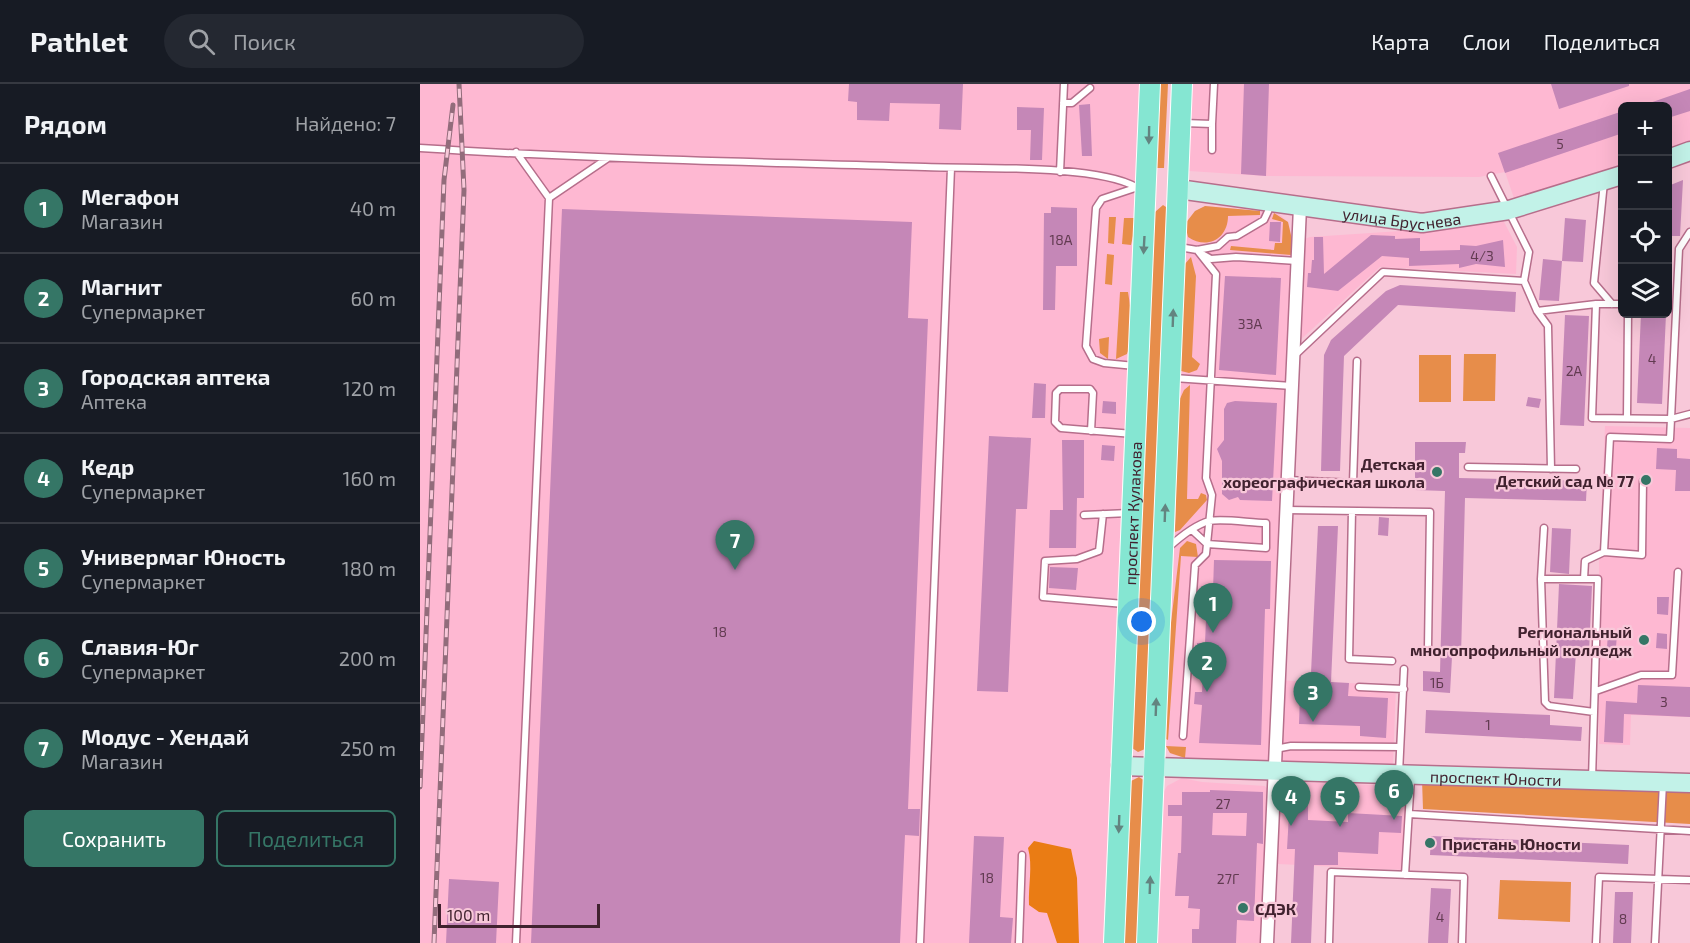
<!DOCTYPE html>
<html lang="ru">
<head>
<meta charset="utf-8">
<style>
  :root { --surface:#171b24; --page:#242831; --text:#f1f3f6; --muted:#9ea1a6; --line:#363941; --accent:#357666 }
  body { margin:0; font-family:"Exo 2",sans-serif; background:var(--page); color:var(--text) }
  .controls { position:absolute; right:18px; top:18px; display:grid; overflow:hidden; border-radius:9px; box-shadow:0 6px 24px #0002 }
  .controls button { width:54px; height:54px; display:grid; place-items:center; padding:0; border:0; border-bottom:2px solid var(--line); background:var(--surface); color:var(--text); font:30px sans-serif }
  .scale { position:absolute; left:18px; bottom:15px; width:162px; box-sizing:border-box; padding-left:6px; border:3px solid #41222f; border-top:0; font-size:16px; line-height:21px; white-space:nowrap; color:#41222f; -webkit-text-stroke:4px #f8c8d9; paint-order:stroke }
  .you { position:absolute; left:722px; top:538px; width:21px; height:21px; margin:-15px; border:4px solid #fff; border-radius:50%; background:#1a73e8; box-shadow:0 0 0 9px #1a73e833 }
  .badge { display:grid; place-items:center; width:39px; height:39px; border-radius:50%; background:var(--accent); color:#fff; font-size:20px; font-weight:700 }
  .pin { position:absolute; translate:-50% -50px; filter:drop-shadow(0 2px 3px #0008) }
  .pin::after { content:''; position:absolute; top:32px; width:21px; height:18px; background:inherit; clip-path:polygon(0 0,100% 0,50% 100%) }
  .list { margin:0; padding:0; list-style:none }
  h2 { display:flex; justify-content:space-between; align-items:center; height:78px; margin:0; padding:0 24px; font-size:26px }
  h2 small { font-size:20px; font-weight:400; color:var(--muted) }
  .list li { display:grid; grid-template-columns:39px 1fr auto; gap:18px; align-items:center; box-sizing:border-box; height:90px; padding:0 24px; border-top:2px solid var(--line) }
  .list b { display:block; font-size:22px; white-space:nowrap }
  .list p { margin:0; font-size:20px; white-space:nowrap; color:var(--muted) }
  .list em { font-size:20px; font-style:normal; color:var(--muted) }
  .actions { display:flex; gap:12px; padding:18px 24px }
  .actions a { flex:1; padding:14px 0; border:2px solid var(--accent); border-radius:9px; text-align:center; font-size:21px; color:var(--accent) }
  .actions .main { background:var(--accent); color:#fff }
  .icon { flex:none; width:33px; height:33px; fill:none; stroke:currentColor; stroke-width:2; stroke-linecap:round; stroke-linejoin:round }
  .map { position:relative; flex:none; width:1270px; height:859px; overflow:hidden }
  header { display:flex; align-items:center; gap:36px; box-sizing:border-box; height:84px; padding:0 30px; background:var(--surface); border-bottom:2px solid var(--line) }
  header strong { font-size:28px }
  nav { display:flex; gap:33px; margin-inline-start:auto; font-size:21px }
  .search { width:420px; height:54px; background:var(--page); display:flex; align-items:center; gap:15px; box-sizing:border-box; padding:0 21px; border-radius:33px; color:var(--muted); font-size:22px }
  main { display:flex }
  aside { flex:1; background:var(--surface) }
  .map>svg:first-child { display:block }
  .built { fill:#feb8d2 }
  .green { fill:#e78d4a }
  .forest { fill:#ea7c14 }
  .building { fill:#c587b7; fill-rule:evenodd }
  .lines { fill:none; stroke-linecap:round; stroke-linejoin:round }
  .lane-casing { stroke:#b66e8b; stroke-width:9 }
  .street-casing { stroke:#b66e8b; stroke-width:15 }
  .secondary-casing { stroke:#b66e8b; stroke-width:21 }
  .primary-casing { stroke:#fff; stroke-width:22 }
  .lane { stroke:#fff; stroke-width:6 }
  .street { stroke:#fff; stroke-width:12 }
  .secondary { stroke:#c2f2e8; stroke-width:18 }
  .primary { stroke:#85e6d2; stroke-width:20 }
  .rail-casing { stroke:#926c7b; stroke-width:5 }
  .rail { stroke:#f8c8d9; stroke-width:3; stroke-dasharray:9; stroke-linecap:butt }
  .oneway { fill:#638480 }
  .poi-dot { fill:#357666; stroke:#f8c8d9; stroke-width:2 }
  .labels { text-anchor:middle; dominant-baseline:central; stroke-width:4.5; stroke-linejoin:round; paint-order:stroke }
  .number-label { font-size:14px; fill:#623b51 }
  .street-label { font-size:16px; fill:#41222f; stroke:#f8c8d9 }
  .poi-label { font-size:16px; font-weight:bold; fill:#41222f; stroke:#f8c8d9; text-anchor:end }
</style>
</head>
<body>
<header>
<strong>Pathlet</strong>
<div class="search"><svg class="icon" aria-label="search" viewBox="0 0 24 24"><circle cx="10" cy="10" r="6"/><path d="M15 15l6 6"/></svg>Поиск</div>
<nav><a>Карта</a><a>Слои</a><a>Поделиться</a></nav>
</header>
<main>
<aside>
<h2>Рядом<small>Найдено: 7</small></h2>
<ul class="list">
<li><span class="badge">1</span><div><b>Мегафон</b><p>Магазин</p></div><em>40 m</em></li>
<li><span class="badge">2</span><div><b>Магнит</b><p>Супермаркет</p></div><em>60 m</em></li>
<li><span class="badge">3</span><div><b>Городская аптека</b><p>Аптека</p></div><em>120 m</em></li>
<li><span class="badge">4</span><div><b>Кедр</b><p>Супермаркет</p></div><em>160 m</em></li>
<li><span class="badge">5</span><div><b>Универмаг Юность</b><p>Супермаркет</p></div><em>180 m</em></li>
<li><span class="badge">6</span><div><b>Славия-Юг</b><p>Супермаркет</p></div><em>200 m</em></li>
<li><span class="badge">7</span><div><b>Модус - Хендай</b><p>Магазин</p></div><em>250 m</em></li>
</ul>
<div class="actions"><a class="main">Сохранить</a><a>Поделиться</a></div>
</aside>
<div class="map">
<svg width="1270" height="859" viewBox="0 0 1270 859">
  <rect width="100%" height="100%" fill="#f8c8d9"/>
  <path class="built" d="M0,0H719L683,859H0Z
    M772,0H1270V62L1248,70V22H1202V85L1096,120L1085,88L1059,93L846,92L769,87Z
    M786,122L859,130L868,138L873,159L890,153L1011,145L1083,136L1097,163L1096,190L960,183L866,269L853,596L976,601L973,680L766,674L751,670L744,660L765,140L775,127Z
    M1185,342L1270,344V633L1211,631L1210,661L1179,660V479Z
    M762,694L782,698L845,702L848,706L843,859H735L741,713L747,702Z
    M871,698L984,702L988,704L984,786L858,780L859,711L864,699Z"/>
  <path class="green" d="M735,0H748L744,84H731Z
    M743,121L749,125L725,665L718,668L712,664L711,657L735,128Z
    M785,122L840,127V131L808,132C808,155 787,166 768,153L765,140L775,127Z
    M854,129L868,138L873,160L871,171L810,166L811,162L854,166L855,159H862L863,138L852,135Z
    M689,133H696L694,160L688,159Z
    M704,134H717L711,161L702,160Z
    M687,170L694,171L692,201L685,200Z
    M771,173L776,192L772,273L780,280L777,286L769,289L761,287L760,282L764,181Z
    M700,208H708C711,227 715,252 707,270L696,275Z
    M689,253L688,275L680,269L679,255Z
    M1044,270H1076L1075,317H1043Z
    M999,271H1031V318H999Z
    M770,301L767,415H778L781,409L786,411L787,416L760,446L755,448L758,319L764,306Z
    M767,457L776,460L778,473L761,472L748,656L744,654L748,563L760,464Z
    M746,662L766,663L765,674L750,669Z
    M719,693L725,697L719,859H703L709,702L711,697Z
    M1002,696L1270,705V740L1003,725Z
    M1080,796L1151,798L1150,838L1078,835Z"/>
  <path class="forest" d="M614,757L651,765L657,794L659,859H637L627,829L619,828L609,821C608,802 613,782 608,764Z"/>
  <path class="building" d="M429,0H543L541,46L519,45L520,20L470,19L469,37L437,36V18L428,17Z
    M824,0H849L846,92L821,90Z
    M1131,0H1209V2L1139,25Z
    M1270,5V27L1248,34V22H1221Z
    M670,20L672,72H662L659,21Z
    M597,23L624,24L622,76H610L611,46H597Z
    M1203,27V49L1085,89L1078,69Z
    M1263,96L1260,152H1248V102Z
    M631,123L657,124V182H636L635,226H623L624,129H631Z
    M142,125L492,138L488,234L508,235L488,725H500L499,752L485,751L480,859H111Z
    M1145,134L1166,136L1163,178L1142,177Z
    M850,138H861L860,158L849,157Z
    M951,151L975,152V155L1000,154V167L1040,166V161L1056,162L1083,156L1085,183L1056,180L1039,184V180L989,182V174L962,172L918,207L887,203L888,189H891L892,176H894V153H903L904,190Z
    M1123,175L1142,177L1139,217L1119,216Z
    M805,192L861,194L856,291L799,286Z
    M980,201L1096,208L1095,228L978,221L924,272L920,387H901L904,271L911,256L966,207Z
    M1221,230H1246L1242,320L1217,319Z
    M1145,231L1169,232L1164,342L1140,341Z
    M614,299L626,300L625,334H612Z
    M1108,313L1121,315L1119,324L1106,322Z
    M683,317L696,318V330L682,329Z
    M815,317L857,319L852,417L820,416L818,413L809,416L802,410V377L797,365L804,356V325L807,319Z
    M569,352L611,354L607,425H596L588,608L557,607Z
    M642,356H664V414H657L656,464H629L630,426H643Z
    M995,358H1046L1045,369H1039V394L1167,397L1166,417L1045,414L1041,573H1032L1030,609L1003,607V587L1020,588L1025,407L995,406Z
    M682,361L695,362L694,377L681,376Z
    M1237,364L1257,365V374L1270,375V407H1255L1256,386L1236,385Z
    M959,433L969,434L968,452L958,451Z
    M898,442H918L911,598L929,599L928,612L968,614L966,654L940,652V642L879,640L880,610H890Z
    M1132,444L1151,445L1149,490L1130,488Z
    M794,476L851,477L850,525H845L841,661L779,659L782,621L774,620L775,608H782L784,572H777V559H785L786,536H792Z
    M630,483L658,484L656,506L629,504Z
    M1139,500L1172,502L1169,568H1156L1153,615L1134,614Z
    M1237,513H1249L1248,531L1237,530Z
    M1188,548H1197L1196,564H1187Z
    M1237,549L1247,550V565L1236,564Z
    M1218,601L1270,603V633L1204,630L1203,659L1184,658L1186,617L1217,619Z
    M1006,626L1130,631V641L1162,643L1161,657L1005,649Z
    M790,706L843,708V760L837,759L834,837L817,836L816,859H772V845H779L780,825L768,824L769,812H755L758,769H761L762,732H748V721H762V708H790ZM793,729H827L826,752L792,751Z
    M870,713L888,714V736L928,738V729L982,732L981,749L959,748L958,770L918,768V781H894L891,859H871L875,765H867Z
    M554,752L584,753L580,833L593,834L591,859H549Z
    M1011,752L1209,761L1208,780L1010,771Z
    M29,795L79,798L76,859H26Z
    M1011,804L1031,805L1028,859H1008Z
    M1195,808H1213L1211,859H1193Z"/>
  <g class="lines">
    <g class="lane-casing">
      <path id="lane" d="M643,19H652L670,4
        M764,39L792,40L794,0
        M0,64C168,75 336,78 505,83C555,85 676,80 716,103
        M792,66V40
        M96,68L129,114
        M640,88L644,0
        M1071,92L1109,168L1104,197L1117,227L1128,242L1131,385
        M1184,98L1174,199L1192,220
        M1270,148L1259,165L1251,335L1270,330
        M759,163L777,166L798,162L808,153L817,152L844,136L851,121
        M782,170L791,175L816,173L877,177
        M1176,220H1202
        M1117,227L1176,220L1172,334L1251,335L1250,355L1190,353L1184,468L1165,477L1164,495
        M874,272L963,188L1104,197
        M715,282L684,279L673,275L666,262L676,124L682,115L718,103
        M754,294L872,302
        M1207,333L1208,230
        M671,347L673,309L670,305H640L636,309L635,338L641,344L713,350
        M1048,383L1156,385
        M867,396L933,399L937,277
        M866,426L1010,428L1008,563
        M932,427L929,575L972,577
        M683,430L679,467L657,475L625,477L623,513L704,520
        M664,431L709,429
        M1124,444L1121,495L1125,618L1129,622L1174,628
        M749,463C759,454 775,441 789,437C803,434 831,439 846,439V464L787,460L772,446
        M1184,468L1222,471L1223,397
        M1121,495H1178L1172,695
        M939,603L984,605
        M1176,607L1221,591H1252L1258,488
        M763,652L775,481L786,470L792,411L786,394L796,190L777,166
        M855,665L871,662L980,663
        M979,689L984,585
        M989,730L1270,747
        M985,791L991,693
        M96,859L129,114L188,74
        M500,859L531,84
        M599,859L602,771
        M909,859L911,788L1044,793L1042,859
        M1176,859L1179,793L1270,796
        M1235,859L1243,699"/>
    </g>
    <g class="street-casing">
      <path id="street" d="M847,859L880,123"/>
    </g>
    <g class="secondary-casing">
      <g id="secondary">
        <path d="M1248,75L1270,67"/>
        <path id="s1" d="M758,105L1002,139L1089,126L1202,91"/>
        <path id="s2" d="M701,682L1270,699"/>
      </g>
    </g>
    <g class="primary-casing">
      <g id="primary">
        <path id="s3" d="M694,859L730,0"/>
        <path d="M727,859L762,0"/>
      </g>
    </g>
    <use href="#lane" class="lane"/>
    <use href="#street" class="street"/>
    <use href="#secondary" class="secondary"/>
    <use href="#primary" class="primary"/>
    <g class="rail-casing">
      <path id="rail" d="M0,703L24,96L33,21
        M14,859L44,106L39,0"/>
    </g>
    <use href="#rail" class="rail"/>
  </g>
  <defs><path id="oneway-solid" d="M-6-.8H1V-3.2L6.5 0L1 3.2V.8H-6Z" transform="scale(1.5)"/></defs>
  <g class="oneway">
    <use href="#oneway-solid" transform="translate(729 51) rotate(91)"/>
    <use href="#oneway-solid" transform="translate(724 161) rotate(93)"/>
    <use href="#oneway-solid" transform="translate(753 234) rotate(-88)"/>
    <use href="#oneway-solid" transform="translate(745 429) rotate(-88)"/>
    <use href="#oneway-solid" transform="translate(736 623) rotate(-88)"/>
    <use href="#oneway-solid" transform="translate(699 740) rotate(92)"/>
    <use href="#oneway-solid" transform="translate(730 801) rotate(-88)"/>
  </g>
  <g class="poi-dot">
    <circle cx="1017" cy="388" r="6"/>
    <circle cx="1226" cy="396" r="6"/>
    <circle cx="1224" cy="556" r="6"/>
    <circle cx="1010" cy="759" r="6"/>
    <circle cx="823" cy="824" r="6"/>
  </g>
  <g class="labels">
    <g class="number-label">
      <text x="1140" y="59">5</text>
      <text x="641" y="155">18А</text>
      <text x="1062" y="171">4/3</text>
      <text x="830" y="239">33А</text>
      <text x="1232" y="274">4</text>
      <text x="1154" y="286">2А</text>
      <text x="300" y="547">18</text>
      <text x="1017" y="598">1Б</text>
      <text x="1244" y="617">3</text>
      <text x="1068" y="640">1</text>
      <text x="803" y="719">27</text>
      <text x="567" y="793">18</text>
      <text x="808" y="794">27Г</text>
      <text x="1020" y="832">4</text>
      <text x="1203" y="834">8</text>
    </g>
    <g class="street-label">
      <text stroke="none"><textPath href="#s1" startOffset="226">улица Бруснева</textPath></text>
      <text stroke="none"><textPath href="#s3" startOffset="430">проспект Кулакова</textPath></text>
      <text stroke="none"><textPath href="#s2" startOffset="375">проспект Юности</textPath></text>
    </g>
    <g class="poi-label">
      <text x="1005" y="379">Детская<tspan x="1005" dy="18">хореографическая школа</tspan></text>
      <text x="1214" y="396">Детский сад № 77</text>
      <text x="1212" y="547">Региональный<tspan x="1212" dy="18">многопрофильный колледж</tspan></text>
      <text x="1022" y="759" text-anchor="start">Пристань Юности</text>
      <text x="835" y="824" text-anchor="start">СДЭК</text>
    </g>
  </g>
</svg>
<div class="controls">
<button>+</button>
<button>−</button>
<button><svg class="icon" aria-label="locate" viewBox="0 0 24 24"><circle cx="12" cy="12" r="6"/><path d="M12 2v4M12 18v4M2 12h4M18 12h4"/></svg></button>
<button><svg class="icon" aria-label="layers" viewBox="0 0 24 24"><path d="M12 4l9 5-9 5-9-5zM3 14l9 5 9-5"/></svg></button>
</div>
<div class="scale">100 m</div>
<div class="you"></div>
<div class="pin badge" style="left:793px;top:549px">1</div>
<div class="pin badge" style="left:787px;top:608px">2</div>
<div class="pin badge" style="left:893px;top:638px">3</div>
<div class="pin badge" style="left:871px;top:742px">4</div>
<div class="pin badge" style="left:920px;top:743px">5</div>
<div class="pin badge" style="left:974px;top:736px">6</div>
<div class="pin badge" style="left:315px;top:486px">7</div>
</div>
</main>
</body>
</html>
